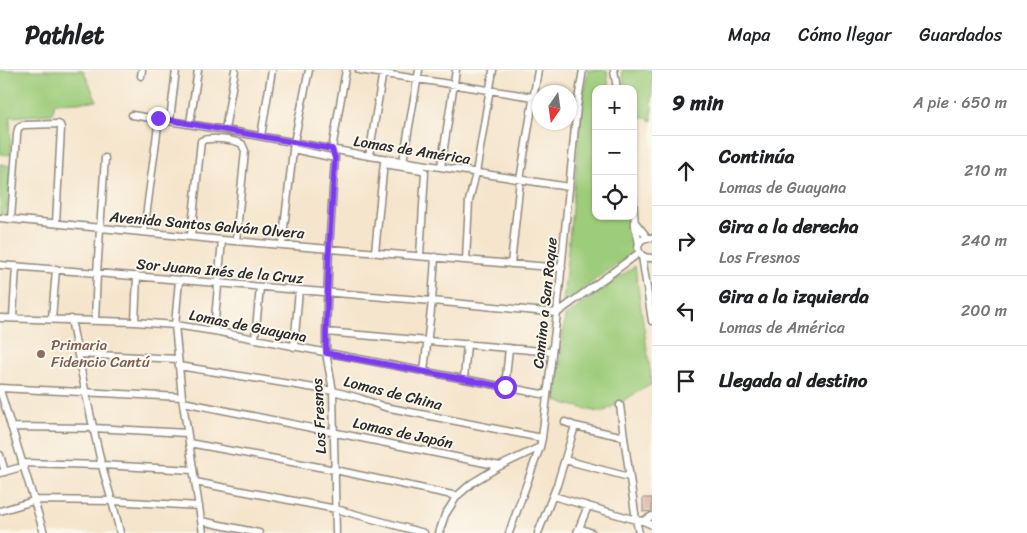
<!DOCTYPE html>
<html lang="es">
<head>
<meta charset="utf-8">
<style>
  :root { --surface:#fff; --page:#f6f6f6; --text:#202124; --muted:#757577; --line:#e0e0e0 }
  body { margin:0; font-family:Sriracha,sans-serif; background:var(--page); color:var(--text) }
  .controls { position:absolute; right:15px; top:15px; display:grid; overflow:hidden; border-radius:10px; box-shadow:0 1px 4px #0004 }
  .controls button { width:45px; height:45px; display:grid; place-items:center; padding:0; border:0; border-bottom:1px solid var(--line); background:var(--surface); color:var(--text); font:25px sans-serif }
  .compass { position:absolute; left:532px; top:15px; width:45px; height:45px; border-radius:50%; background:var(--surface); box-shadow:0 1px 4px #0004; rotate:193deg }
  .stop { position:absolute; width:15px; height:15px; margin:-11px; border:4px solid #7c3aed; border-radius:50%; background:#fff }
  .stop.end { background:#7c3aed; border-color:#fff; box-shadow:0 1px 5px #0008 }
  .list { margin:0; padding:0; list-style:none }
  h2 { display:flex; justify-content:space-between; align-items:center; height:65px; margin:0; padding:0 20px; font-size:21px }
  h2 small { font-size:16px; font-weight:400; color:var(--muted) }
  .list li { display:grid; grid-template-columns:32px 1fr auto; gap:15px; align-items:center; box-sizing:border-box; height:70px; padding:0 20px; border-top:1px solid var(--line) }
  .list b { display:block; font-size:19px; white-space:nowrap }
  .list p { margin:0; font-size:16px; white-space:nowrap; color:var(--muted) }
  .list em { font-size:16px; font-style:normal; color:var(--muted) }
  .icon { flex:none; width:28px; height:28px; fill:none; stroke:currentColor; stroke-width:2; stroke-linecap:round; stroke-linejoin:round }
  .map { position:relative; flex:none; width:652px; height:463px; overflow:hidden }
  header { display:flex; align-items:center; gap:30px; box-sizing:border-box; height:70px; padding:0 25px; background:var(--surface); border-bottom:1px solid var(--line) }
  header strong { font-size:24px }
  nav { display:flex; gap:28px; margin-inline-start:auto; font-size:18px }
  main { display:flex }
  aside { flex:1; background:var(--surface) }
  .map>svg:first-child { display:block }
  .green { fill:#9dcc7a; stroke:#647c52 }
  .building { fill:#ce9b8a }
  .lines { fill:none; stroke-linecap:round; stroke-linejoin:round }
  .minor-casing { stroke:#90887c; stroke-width:9 }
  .minor { stroke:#fff; stroke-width:6 }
  .route { stroke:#7c3aed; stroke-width:6 }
  .education-dot { fill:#8d6e63; stroke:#fbf7ec; stroke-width:2 }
  .labels { text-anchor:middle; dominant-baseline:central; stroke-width:4; stroke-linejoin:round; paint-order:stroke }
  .street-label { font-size:15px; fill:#2b2b2b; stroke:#fbf7ec }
  .education-label { font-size:15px; fill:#785e54; stroke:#fbf7ec; text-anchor:start }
</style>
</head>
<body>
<header>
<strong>Pathlet</strong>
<nav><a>Mapa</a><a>Cómo llegar</a><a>Guardados</a></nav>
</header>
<main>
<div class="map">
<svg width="652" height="463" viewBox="0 0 652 463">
  <rect width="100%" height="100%" fill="#fbf7ec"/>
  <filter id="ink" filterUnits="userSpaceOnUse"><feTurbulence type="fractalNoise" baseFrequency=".02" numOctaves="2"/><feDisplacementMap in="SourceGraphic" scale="10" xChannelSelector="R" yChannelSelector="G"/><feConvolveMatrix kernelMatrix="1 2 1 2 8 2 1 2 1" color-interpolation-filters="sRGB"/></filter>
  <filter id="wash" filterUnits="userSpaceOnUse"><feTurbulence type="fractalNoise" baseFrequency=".0096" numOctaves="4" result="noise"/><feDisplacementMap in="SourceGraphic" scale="20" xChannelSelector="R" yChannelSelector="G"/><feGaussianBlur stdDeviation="1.12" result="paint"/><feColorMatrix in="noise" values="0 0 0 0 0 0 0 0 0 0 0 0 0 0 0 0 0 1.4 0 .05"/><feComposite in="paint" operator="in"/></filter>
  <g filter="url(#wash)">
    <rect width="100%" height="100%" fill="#f5e5cc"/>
    <path class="green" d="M0,0H83L97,31L55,33L52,44L10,47L11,85L0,84Z
      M588,0H607L609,19H596V146H628L634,182L563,233L582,34Z
      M622,0H652V51L633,43V19H625Z
      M0,94L11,96L6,146L0,145Z
      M635,196L652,314L601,343L556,331L565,246Z"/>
    <g id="blocks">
      <path class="building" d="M643,428H652V441L643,442Z"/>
    </g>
  </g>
  <g filter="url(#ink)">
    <use href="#blocks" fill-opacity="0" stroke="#90887c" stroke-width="1"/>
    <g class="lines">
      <g class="minor-casing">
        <path id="minor" d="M359,0L540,28
          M614,0L617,19
          M141,6L142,0
          M132,45L225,60L369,86L569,117
          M170,50L176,0
          M190,53L198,0
          M225,60L235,0
          M261,66L272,0
          M293,79L335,88
          M369,86L383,1
          M403,91L419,0
          M384,94L422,100L425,102L420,186
          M441,97L456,0
          M633,128L635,156L639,174
          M0,148L222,170L562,198
          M11,149L17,65C17,60 18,56 23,55L58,54L60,55L61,58L56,153
          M635,152L647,167
          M144,162L159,48
          M191,166L201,71C209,67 233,69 242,74L245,81L236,171
          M652,168C634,165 633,189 652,188
          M282,175L294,72L309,0
          M375,182L384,92
          M642,186L652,251
          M466,190L469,131L476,103L493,0
          M511,194L520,110L538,0
          M0,195L432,231L557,243
          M179,210L175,255L182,327L203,463
          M557,243L639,183
          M13,247L16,196
          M0,248L135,252L175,255L214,261L547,325
          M52,249L56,199
          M71,249C80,297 90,345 101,392C107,416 115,439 120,463
          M95,250L97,203L105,88
          M135,252L137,206
          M214,261L222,170
          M326,262L552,282
          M255,269L260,217
          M294,277L299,220
          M78,284L178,289
          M179,296L333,321L359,328L385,337L542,368
          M424,301L432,231L435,187
          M464,309L467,274
          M505,317L509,278
          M0,318L182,327
          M0,320L44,463
          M183,332L500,396
          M620,335L624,367L636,450L639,463
          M565,352L575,356L624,367
          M11,357L93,358L187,363
          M189,373L335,400L457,426
          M0,385L5,402
          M565,390L629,407
          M22,393L102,395L193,400
          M0,403L18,398
          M195,412L336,439L424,463
          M553,426L636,450L643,451L652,455
          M34,430L113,431L199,436
          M0,441L30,432
          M201,451L259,463
          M643,451L652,446
          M579,458L592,463
          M336,463L333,321L326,283V262L329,179L335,88L332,79L346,0
          M439,463L445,445L457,426L472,413L500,396L540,377
          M509,463L540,377L542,368L557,243L577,36L583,0
          M538,463L557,415L575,356
          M577,463L588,436"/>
      </g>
      <use href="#minor" class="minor"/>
    </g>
  </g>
  <g class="lines" filter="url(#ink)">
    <path class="route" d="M158,48L332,79L335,88L329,179L326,262V283L505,317"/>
  </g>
  <circle class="education-dot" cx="41" cy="284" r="5"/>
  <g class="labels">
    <g class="street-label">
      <text transform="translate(412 80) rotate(9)">Lomas de América</text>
      <text transform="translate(207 155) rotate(5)">Avenida Santos Galván Olvera</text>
      <text transform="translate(220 201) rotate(5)">Sor Juana Inés de la Cruz</text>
      <text transform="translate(545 233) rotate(-84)">Camino a San Roque</text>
      <text transform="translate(248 256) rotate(11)">Lomas de Guayana</text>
      <text transform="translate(393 323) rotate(14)">Lomas de China</text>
      <text transform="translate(319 346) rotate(-93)">Los Fresnos</text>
      <text transform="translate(403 363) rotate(12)">Lomas de Japón</text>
    </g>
    <g class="education-label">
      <text x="51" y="275">Primaria<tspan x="51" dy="17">Fidencio Cantú</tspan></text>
    </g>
  </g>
</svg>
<div class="controls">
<button>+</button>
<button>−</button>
<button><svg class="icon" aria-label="locate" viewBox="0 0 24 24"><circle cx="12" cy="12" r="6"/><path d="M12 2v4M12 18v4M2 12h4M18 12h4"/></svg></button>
</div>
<svg class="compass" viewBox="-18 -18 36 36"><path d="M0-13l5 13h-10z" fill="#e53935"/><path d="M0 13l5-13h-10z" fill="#757577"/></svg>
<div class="stop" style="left:505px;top:317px"></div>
<div class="stop end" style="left:158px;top:48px"></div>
</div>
<aside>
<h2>9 min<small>A pie · 650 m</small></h2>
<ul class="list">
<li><svg class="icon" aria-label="ahead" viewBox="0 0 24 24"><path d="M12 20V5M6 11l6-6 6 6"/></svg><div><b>Continúa</b><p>Lomas de Guayana</p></div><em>210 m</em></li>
<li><svg class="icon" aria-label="right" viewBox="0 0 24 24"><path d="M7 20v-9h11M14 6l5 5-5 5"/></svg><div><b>Gira a la derecha</b><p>Los Fresnos</p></div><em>240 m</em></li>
<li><svg class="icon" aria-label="left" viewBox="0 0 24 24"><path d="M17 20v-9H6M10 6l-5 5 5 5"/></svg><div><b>Gira a la izquierda</b><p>Lomas de América</p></div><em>200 m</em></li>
<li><svg class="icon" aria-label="arrive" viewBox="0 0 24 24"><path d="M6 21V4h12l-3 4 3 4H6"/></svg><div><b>Llegada al destino</b></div></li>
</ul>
</aside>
</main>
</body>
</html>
